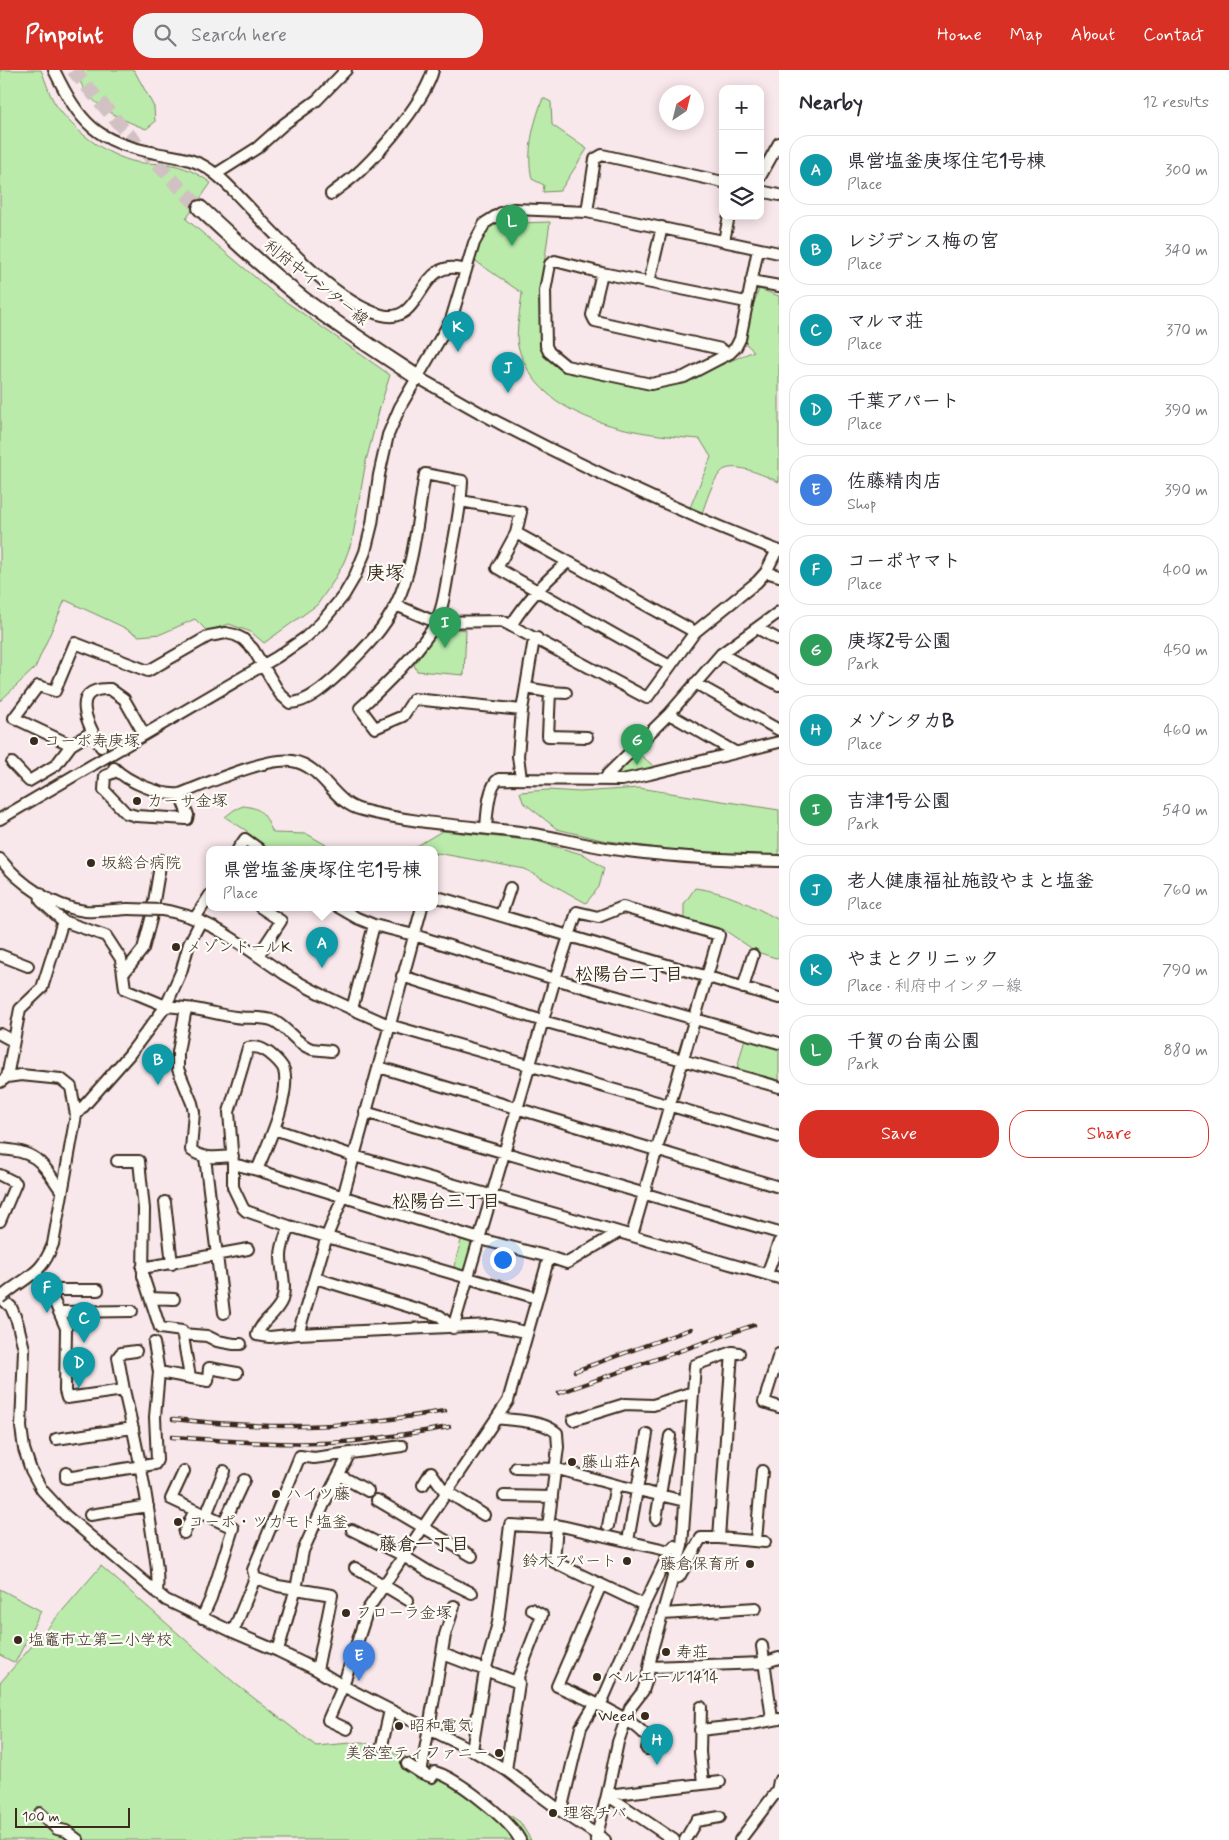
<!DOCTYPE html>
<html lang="en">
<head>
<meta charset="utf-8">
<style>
  :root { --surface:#fff; --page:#f2f2f3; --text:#2b2b33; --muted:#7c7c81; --line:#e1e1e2; --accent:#d93025 }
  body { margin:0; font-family:Mynerve,"Klee One",sans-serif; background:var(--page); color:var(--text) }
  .controls { position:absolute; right:15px; top:15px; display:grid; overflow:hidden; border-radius:10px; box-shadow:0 2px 12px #0003 }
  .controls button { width:45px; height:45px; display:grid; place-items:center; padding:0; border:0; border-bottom:1px solid var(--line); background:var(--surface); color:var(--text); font:25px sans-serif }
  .compass { position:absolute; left:659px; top:15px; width:45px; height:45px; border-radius:50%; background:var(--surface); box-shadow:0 2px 12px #0003; rotate:35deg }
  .scale { position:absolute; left:15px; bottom:12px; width:115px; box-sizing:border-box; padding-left:5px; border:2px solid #3b2a1e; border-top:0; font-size:14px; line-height:18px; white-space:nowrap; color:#3b2a1e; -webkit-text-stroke:4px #fdfcf7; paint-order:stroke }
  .you { position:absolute; left:502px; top:1189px; width:18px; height:18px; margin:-12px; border:4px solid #fff; border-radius:50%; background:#1a73e8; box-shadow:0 0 0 8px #1a73e833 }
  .badge { display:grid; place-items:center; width:32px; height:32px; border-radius:50%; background:var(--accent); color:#fff; font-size:16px; font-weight:700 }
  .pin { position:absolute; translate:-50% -41px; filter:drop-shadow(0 1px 2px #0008) }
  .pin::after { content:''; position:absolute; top:26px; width:18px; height:15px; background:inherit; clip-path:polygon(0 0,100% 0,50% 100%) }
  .popup { position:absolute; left:206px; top:776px; width:232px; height:65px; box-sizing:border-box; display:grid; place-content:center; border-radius:10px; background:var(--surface); filter:drop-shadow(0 1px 4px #0005); font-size:16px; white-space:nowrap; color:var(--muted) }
  .popup b { font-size:19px; color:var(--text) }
  .popup::after { content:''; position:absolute; left:50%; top:100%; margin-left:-10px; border:10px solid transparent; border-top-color:var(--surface) }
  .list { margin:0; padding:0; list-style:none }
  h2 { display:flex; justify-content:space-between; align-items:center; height:65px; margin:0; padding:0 20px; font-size:21px }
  h2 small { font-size:16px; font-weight:400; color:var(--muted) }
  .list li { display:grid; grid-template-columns:32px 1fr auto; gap:15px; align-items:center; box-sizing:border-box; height:70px; margin:0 10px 10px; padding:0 10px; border:1px solid var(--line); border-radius:20px }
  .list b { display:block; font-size:19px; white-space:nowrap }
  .list p { margin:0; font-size:16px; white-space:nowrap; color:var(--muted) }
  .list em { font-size:16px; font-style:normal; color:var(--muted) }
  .actions { display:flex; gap:10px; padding:15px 20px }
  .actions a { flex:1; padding:11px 0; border:1px solid var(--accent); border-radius:20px; text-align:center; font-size:18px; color:var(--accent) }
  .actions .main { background:var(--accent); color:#fff }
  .icon { flex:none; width:28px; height:28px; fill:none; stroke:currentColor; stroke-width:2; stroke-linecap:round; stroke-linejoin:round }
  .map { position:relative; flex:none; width:779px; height:1770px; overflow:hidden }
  header { display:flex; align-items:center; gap:30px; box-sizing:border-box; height:70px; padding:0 25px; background:var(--accent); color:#fff }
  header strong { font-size:24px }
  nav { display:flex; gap:28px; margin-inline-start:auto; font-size:18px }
  .search { width:350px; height:45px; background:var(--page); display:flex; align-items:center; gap:12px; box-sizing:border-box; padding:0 18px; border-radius:20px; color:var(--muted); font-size:19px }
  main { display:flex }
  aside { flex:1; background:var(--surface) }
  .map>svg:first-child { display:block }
  .green { fill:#baebab; stroke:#7a8a64 }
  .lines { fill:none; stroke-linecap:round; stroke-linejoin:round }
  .major-tunnel { stroke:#d2c1c2; stroke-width:14; stroke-dasharray:14 7; stroke-linecap:butt }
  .minor-casing { stroke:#3b2a1e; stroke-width:14 }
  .major-casing { stroke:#3b2a1e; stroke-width:18 }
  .minor { stroke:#fdfcf7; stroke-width:10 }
  .major { stroke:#fdfcf7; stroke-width:14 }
  .rail-casing { stroke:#3b2a1e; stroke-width:4.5 }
  .rail { stroke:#fdfcf7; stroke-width:2.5; stroke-dasharray:8; stroke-linecap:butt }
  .minor-bridge-casing { stroke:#3b2a1e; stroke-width:14; stroke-linecap:butt }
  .minor-bridge { stroke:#fdfcf7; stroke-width:10 }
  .poi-dot { fill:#3b2a1e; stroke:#fdfcf7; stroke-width:2 }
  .labels { text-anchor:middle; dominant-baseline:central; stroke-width:4.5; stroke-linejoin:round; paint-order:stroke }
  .street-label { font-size:16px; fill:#3b2a1e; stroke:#fdfcf7 }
  .poi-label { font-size:16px; fill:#3b2a1e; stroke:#fdfcf7; text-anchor:start }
  .neighbourhood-label { font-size:18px; font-weight:bold; fill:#3b2a1e; stroke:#fdfcf7 }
  .quarter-label { font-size:19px; font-weight:bold; fill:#3b2a1e; stroke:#fdfcf7 }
</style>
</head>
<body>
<header>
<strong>Pinpoint</strong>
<div class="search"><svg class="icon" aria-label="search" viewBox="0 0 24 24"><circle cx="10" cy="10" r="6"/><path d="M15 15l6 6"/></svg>Search here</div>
<nav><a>Home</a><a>Map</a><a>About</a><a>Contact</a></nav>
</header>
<main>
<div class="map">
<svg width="779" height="1770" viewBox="0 0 779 1770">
  <rect width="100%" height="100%" fill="#f8e7eb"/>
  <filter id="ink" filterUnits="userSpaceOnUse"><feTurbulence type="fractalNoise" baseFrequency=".02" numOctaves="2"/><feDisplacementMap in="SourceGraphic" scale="10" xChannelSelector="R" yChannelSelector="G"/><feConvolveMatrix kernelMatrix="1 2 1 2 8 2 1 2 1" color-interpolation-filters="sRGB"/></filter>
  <g filter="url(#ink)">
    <path class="green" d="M0,0H41C46,11 49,25 56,35C74,61 105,85 136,92C146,94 156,93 166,94C184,96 197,103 211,113L186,149L275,224L390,305L380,337L366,391L352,471L344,492L333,512L317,535L264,573L251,562L229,554L207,561L195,549L161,564L139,566L121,556L65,530L35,598L0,631Z
      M77,0H134L154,37L155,52L146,59C118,48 82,33 77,0Z
      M543,28L551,32L552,55L587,79L560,121L543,122L544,115L532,109C526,81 533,55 543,28Z
      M550,152L540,223L542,282L562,300L656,318L702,303L754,281L746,274L751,241L759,219L779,226V412C765,406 731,389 720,403C712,412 706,432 702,443L689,440L711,387L700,369C633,364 539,352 518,276C515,266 521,235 522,223L474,190L482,162L490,154Z
      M440,557L466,560L464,605L417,601L414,595Z
      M636,681L657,699L611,707Z
      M639,718L779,740V787L666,779L602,770L557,759L523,732L520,722L548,720L580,722Z
      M243,736C264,738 265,746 273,763L307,764L333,779H260L245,769L247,761L225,747L234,740Z
      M442,761L536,771L585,785L604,798L599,817L586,833L525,799L437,783L435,785L434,779H412Z
      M695,818C726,822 752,835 779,850V887L776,888L757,882L723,859L684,849V834Z
      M745,968L779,978V1014L736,1002Z
      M463,1163L480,1169L468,1208L452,1204Z
      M101,1496L237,1615L316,1676L362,1672L443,1700L520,1752L531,1770H0V1613Z
      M0,1519L41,1541L15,1593L0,1585Z"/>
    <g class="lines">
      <path class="major-tunnel" d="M73,0L126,62L200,138"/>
      <g class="minor-casing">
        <path id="minor" d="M54,0C80,53 96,72 156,83C175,87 194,88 210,100C224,109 236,124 248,136C279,169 338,234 382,245C425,256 416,184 466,200
          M216,104L257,78L284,54L317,30L346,0
          M760,107L779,73
          M760,121L779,125
          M331,124C341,116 352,109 361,100C383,79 426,29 433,0
          M587,142L595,89L602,85L723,112
          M724,171L729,146
          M602,203L592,245L595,251L721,279L728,284
          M751,211L779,216
          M649,212L662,157
          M746,232L602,203L555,191L550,194L545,221L546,276L549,282L566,296L651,314L684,307L730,283L736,277L740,269L758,179
          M417,307C446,323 474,340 503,355C593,402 685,444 779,481
          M461,431L521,442L516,463L497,498L670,596
          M516,463L695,562
          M766,502L779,506
          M396,535L435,552L502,551L647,628L695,562L757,512L766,502L777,480
          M512,554C527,530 546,510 568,492
          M757,558L779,570
          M721,584L779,615
          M695,613L779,660
          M526,618L550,622L566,623
          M550,622L548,666L587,667
          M669,644L735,682
          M71,675L14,648L38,616L55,621L75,573L148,601L209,566L226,563L235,565L243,569L253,579L280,624L290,633C308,633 328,614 341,602C361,582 384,560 396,534C414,499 418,443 425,404L462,411C461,438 455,464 450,491C446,513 444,542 431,561C411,590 386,615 360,638L375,658L403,646L414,629L522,640
          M101,677C89,657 67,617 110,619L124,629L144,664
          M12,693L29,711L56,695L71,675L92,662
          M114,698C127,711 160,726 180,724C205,714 267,687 292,691C324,696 332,733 362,740C415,754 472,756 527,763C556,767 584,775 613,779C667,787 724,790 779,791
          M117,701L105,706L104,720L126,743L136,746L187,749L188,745L180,724
          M521,709L518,686L522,640L533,575L537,568
          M605,710L608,704L669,644L721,584L779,542
          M0,749L277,587L306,567L321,553L344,525L354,508L365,482L372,454L379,405L388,365L400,337L451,250L474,173L485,153L501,143L514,139L587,142L779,183
          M486,758C487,746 488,715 499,709L622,710L650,704L779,672
          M238,779L245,769L259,779
          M0,789C20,814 53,837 85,841C99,842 114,840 128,839
          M40,823L41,831L63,851L106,866L121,889L125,919L166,936L186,938
          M434,826L779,928
          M338,837L357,848L374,855L414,865L555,909L779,973
          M162,840C210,846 247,880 286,905C319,925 354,940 389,955L779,1067
          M501,845L510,818
          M195,848L210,825
          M0,885L28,896
          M258,886L281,851L260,837
          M124,903L143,879L151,849L161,790
          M402,906L543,951L779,1017
          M743,918L753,885
          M352,939L374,855
          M0,964L13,971
          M379,997L779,1117
          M7,1007L20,939L42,918L63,851
          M0,1012L7,1007L21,1005L61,1009L71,1017L76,1045L53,1174C43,1200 34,1203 13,1218
          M365,1042L779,1163
          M76,1045L129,985L166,936L181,902L189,874L201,851
          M274,1059L354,1086L779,1208
          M0,1079C38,1081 42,1093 62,1122
          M233,1086C218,1087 204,1090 191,1080L194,1042L192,1033L178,999V982L186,938C203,939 218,945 235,947C247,949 263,946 274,951C288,958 297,975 312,979C318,980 325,980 331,981
          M205,1087L224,1243
          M117,1091H139L144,1139L143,1206L160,1258L182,1261L190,1307
          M233,1094L257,1100L480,1169L549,1187
          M257,1100C267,1076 291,1026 284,1000C282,994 274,987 269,983C261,978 257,976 248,978L229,1042L233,1094V1117L243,1138L246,1141L289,1156L537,1228
          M0,1105L16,1113L0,1151
          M165,1132L172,1194
          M289,1156C286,1165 281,1176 281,1186C281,1201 287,1216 282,1230C276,1245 261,1251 257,1265L270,1267L298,1264L491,1255L526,1262
          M142,1198L248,1179
          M36,1202L55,1233L66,1258L65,1321L67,1328L124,1320C135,1366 144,1411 151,1457C154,1479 159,1500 157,1523
          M767,1204L779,1172
          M315,1208L440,1246L453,1258L555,909L577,842L598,847L623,837L719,865L632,1165
          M47,1220H98
          M0,1227L11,1237L17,1251L24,1279L21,1357L24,1379L31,1400L42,1420L65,1445L166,1530L233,1562L278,1581L317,1600L343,1616L390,1640L472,1680L506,1700L561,1741L605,1770
          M150,1228L174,1229
          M60,1242L132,1241
          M182,1264L207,1266L217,1271L234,1274H241
          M298,1264L327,1166L343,1127L422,837
          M154,1273L159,1302
          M732,1282L719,1468L765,1472
          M779,1284L764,1332L779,1337
          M124,1320L118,1287L121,1283L136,1281
          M573,1350L625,1334L653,1335L693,1322
          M56,1369L133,1358
          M516,1398L558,1399L616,1415L685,1431
          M184,1401L171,1429L233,1458L211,1528L202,1548
          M66,1403V1408L155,1394L157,1390L155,1347L159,1302L208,1311L209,1298L237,1303
          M339,1405L368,1421
          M423,1415L431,1402L445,1422
          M446,1421L484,1445
          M504,1426L552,1427
          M377,1430L472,1486
          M90,1445L148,1436
          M206,1445L224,1401
          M656,1449L670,1366
          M224,1453L244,1410
          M608,1456L616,1415
          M352,1460L400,1484L431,1503L472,1523
          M184,1463L195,1440
          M628,1471L647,1364
          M756,1471L762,1401
          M355,1498L408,1530
          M255,1508L278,1516L332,1525L317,1600
          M674,1508L679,1507L701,1468H719
          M601,1515L557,1616C580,1626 637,1649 649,1670L647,1679
          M644,1535L554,1492L557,1455L670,1481
          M663,1544L756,1538
          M233,1562L255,1508L253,1500L300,1386L314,1388L402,1376
          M762,1576L772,1649
          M278,1581L297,1514L303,1481L329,1423L350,1383
          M443,1584L519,1613
          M650,1597L763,1593L779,1588
          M600,1636L644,1535L670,1481L674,1476
          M701,1637L700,1682L703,1714
          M347,1659L328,1650L343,1616L368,1539L508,1331L549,1187L567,1193L619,1162
          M700,1660L746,1655L779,1649
          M382,1675L390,1640
          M472,1680L485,1601L498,1553L510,1455L548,1457L558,1377L557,1363C543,1350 515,1351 497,1348
          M407,1694L421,1703L432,1707L435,1702C457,1708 510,1750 520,1770
          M506,1700L519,1613L518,1607L542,1545L531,1539
          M421,1703L445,1565L454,1536
          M561,1741L581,1657L595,1634
          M40,1743L57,1759L66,1761L78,1770
          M596,1769L607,1725L720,1712
          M674,1770L607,1725L618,1672L630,1638L643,1621L647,1609L653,1576L682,1476L695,1295L732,1282L739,1283
          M685,1770L696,1751L720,1747
          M740,1770L777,1721L779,1711"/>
      </g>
      <g class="major-casing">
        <path id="major" d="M200,138C233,169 267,201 303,229C340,257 379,282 417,307"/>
      </g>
      <use href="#minor" class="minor"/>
      <use href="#major" class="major"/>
      <g class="rail-casing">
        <path id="rail" d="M575,1301L691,1259
          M559,1323L754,1255
          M173,1349C230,1355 288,1359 346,1354C379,1352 412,1346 445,1341
          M172,1367C229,1371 286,1376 343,1372C379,1369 414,1363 449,1357"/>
      </g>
      <use href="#rail" class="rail"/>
      <g class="minor-bridge-casing">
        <path id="minor-bridge" d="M128,839L162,840
          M0,1228L13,1218"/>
      </g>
      <use href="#minor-bridge" class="minor-bridge"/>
    </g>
  </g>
  <g class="poi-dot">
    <circle cx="34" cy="671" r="5"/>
    <circle cx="137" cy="731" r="5"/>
    <circle cx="91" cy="793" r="5"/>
    <circle cx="176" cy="877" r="5"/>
    <circle cx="572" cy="1392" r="5"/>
    <circle cx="276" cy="1424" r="5"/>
    <circle cx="178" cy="1452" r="5"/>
    <circle cx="627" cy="1491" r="5"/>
    <circle cx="750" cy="1494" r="5"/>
    <circle cx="346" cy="1543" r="5"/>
    <circle cx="18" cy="1570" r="5"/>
    <circle cx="666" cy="1582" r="5"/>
    <circle cx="597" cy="1607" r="5"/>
    <circle cx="645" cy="1646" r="5"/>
    <circle cx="399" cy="1656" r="5"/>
    <circle cx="499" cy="1683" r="5"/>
    <circle cx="553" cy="1743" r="5"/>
  </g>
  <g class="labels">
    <g class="street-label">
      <text transform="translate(316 213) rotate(38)">利府中インター線</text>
    </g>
    <g class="poi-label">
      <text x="44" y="671">コーポ寿庚塚</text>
      <text x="147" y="731">カーサ金塚</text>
      <text x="101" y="793">坂総合病院</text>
      <text x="186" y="877">メゾンドールK</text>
      <text x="582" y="1392">藤山荘A</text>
      <text x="286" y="1424">ハイツ藤</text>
      <text x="188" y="1452">コーポ・ツカモト塩釜</text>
      <text x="617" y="1491" text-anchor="end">鈴木アパート</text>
      <text x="740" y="1494" text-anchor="end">藤倉保育所</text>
      <text x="356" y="1543">フローラ金塚</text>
      <text x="28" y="1570">塩竈市立第二小学校</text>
      <text x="676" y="1582">寿荘</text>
      <text x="607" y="1607">ベルエール1414</text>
      <text x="635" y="1646" text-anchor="end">Weed</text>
      <text x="409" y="1656">昭和電気</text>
      <text x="489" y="1683" text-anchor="end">美容室ティファニー</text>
      <text x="563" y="1743">理容チバ</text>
    </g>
    <g class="neighbourhood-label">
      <text x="629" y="905">松陽台二丁目</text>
      <text x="446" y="1132">松陽台三丁目</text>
      <text x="424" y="1475">藤倉一丁目</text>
    </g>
    <g class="quarter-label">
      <text x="385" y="503">庚塚</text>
    </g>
  </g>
</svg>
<div class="controls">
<button>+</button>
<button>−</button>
<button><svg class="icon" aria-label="layers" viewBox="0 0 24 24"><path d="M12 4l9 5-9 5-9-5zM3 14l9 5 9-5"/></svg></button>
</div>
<svg class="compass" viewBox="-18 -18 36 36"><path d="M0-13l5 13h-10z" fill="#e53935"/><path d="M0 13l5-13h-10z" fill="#7c7c81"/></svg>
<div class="scale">100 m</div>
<div class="you"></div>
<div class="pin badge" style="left:322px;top:898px;background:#0f9aa8">A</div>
<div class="popup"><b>県営塩釜庚塚住宅1号棟</b>Place</div>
<div class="pin badge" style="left:158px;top:1015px;background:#0f9aa8">B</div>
<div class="pin badge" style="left:84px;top:1273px;background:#0f9aa8">C</div>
<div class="pin badge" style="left:79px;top:1318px;background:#0f9aa8">D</div>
<div class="pin badge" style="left:359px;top:1611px;background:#3f7fe0">E</div>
<div class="pin badge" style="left:47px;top:1243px;background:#0f9aa8">F</div>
<div class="pin badge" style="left:637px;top:695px;background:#2e9e5b">G</div>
<div class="pin badge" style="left:657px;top:1695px;background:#0f9aa8">H</div>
<div class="pin badge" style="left:445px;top:578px;background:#2e9e5b">I</div>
<div class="pin badge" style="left:508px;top:323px;background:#0f9aa8">J</div>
<div class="pin badge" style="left:458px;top:282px;background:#0f9aa8">K</div>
<div class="pin badge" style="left:512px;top:176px;background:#2e9e5b">L</div>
</div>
<aside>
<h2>Nearby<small>12 results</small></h2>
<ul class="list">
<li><span class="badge" style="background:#0f9aa8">A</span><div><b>県営塩釜庚塚住宅1号棟</b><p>Place</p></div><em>300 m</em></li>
<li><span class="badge" style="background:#0f9aa8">B</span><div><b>レジデンス梅の宮</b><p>Place</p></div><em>340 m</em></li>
<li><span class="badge" style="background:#0f9aa8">C</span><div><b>マルマ荘</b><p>Place</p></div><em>370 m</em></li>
<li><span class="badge" style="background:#0f9aa8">D</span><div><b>千葉アパート</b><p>Place</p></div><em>390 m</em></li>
<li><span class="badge" style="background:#3f7fe0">E</span><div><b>佐藤精肉店</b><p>Shop</p></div><em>390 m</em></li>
<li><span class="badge" style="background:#0f9aa8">F</span><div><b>コーポヤマト</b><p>Place</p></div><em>400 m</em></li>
<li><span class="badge" style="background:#2e9e5b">G</span><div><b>庚塚2号公園</b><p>Park</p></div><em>450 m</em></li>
<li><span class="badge" style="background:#0f9aa8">H</span><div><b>メゾンタカB</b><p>Place</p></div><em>460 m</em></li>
<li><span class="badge" style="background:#2e9e5b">I</span><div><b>吉津1号公園</b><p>Park</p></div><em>540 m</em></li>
<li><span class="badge" style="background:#0f9aa8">J</span><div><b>老人健康福祉施設やまと塩釜</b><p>Place</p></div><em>760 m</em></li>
<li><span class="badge" style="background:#0f9aa8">K</span><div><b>やまとクリニック</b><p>Place · 利府中インター線</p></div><em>790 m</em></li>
<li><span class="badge" style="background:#2e9e5b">L</span><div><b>千賀の台南公園</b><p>Park</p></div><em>880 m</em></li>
</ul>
<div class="actions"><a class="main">Save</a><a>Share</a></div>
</aside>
</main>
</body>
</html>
